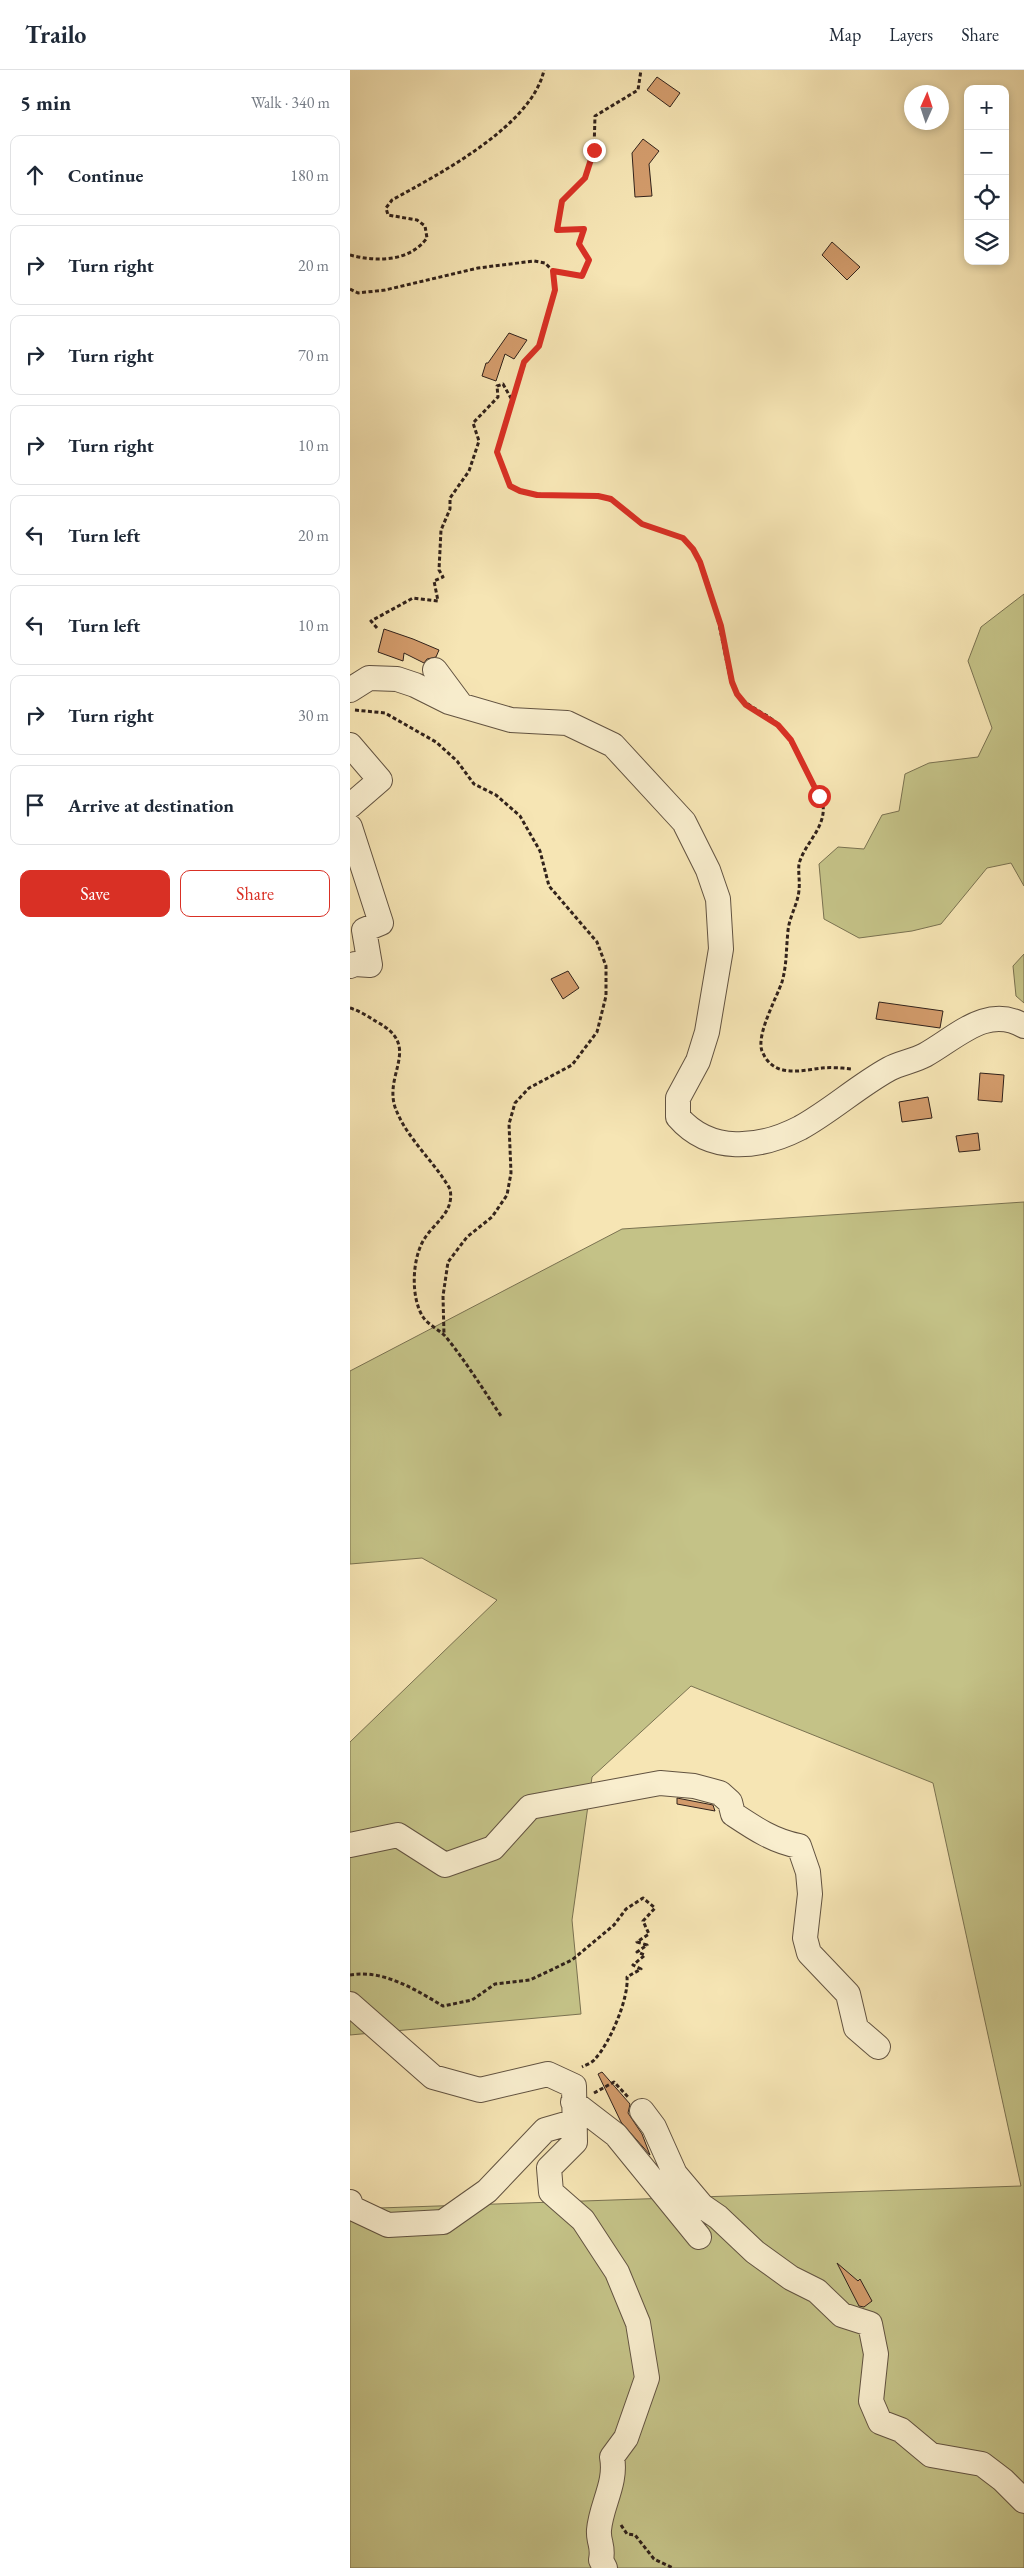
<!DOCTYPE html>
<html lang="en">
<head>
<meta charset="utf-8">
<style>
  :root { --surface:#fff; --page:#f2f2f3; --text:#1f2937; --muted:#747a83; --line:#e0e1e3; --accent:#d93025 }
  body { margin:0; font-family:"EB Garamond",serif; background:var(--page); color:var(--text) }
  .controls { position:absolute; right:15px; top:15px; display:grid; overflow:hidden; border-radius:10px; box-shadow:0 2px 8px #0003 }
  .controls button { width:45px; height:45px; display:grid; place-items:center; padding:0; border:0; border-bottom:1px solid var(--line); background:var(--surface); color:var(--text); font:25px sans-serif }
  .compass { position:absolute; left:554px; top:15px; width:45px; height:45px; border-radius:50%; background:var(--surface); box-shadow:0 2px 8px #0003; rotate:3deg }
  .stop { position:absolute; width:15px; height:15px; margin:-11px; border:4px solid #d93025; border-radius:50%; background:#fff }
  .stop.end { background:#d93025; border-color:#fff; box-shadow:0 1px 5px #0008 }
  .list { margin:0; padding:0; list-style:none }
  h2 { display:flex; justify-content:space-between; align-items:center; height:65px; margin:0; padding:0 20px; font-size:21px }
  h2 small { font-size:16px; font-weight:400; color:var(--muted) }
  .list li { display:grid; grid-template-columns:32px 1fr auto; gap:15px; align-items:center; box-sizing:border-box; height:80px; margin:0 10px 10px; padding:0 10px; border:1px solid var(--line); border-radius:10px }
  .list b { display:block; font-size:19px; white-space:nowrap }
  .list em { font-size:16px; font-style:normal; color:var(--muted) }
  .actions { display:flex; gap:10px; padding:15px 20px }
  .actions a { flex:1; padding:11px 0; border:1px solid var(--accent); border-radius:10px; text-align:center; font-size:18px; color:var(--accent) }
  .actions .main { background:var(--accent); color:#fff }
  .icon { flex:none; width:28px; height:28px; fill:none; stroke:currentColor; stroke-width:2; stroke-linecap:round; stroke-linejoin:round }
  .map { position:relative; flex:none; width:674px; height:2498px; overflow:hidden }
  header { display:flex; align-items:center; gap:30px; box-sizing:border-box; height:70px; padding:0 25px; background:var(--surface); border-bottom:1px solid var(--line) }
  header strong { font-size:24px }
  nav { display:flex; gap:28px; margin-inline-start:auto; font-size:18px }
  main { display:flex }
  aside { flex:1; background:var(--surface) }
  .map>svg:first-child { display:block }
  .green { fill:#c4c287; stroke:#7a7251 }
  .building { fill:#d29b6b; stroke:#31221b }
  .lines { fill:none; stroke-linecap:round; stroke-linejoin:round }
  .minor-casing { stroke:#625341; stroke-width:26 }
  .path { stroke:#31221b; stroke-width:3; stroke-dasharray:4 2.5; stroke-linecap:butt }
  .minor { stroke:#f9eece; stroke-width:24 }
  .route { stroke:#d93025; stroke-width:6 }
</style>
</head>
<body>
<header>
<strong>Trailo</strong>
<nav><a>Map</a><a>Layers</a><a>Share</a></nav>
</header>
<main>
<aside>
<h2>5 min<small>Walk · 340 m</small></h2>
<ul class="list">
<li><svg class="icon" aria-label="ahead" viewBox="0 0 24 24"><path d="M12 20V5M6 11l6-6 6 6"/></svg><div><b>Continue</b></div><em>180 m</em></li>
<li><svg class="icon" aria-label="right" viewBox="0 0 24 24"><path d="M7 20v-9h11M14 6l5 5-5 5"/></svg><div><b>Turn right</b></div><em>20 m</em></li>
<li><svg class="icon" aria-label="right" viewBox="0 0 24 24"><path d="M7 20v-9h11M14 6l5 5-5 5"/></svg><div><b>Turn right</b></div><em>70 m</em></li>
<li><svg class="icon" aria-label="right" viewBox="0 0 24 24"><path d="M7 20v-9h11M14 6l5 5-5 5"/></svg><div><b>Turn right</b></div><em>10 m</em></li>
<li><svg class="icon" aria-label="left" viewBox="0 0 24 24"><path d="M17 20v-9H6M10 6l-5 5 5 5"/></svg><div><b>Turn left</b></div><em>20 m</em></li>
<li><svg class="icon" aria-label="left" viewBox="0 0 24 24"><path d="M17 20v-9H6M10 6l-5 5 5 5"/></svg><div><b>Turn left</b></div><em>10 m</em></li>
<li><svg class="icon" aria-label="right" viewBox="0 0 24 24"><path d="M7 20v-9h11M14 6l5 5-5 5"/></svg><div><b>Turn right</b></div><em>30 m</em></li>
<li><svg class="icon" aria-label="arrive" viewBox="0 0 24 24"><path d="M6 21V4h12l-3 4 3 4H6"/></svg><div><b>Arrive at destination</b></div></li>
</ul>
<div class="actions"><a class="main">Save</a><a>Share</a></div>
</aside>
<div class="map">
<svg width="674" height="2498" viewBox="0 0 674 2498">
  <rect width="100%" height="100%" fill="#f6e5b4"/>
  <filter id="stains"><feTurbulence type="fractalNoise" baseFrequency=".004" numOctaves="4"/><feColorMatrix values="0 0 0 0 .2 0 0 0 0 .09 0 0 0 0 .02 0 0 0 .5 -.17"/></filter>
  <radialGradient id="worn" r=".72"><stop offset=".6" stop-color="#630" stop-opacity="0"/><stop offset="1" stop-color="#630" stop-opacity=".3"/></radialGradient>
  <path class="green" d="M674,524V816L661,793L637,798L591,854L562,861L509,868L474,849L469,794L488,777L514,779L532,745L549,741L555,704L579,693L628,687L642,658L618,591L631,557Z
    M674,884V933L666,926L663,896Z
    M674,1132V2498H0V2139L671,2116L583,1713L341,1616L242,1707L222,1850L231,1944L0,1965V1672L147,1530L72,1488L0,1494V1301L272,1159Z"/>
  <path class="building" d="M307,7L330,23L320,37L297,20Z
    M293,69L309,81L299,94L302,126L285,127L282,83Z
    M482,172L510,197L497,210L472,185Z
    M159,263L177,270L164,289L155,284L146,311L132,306L136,293H138Z
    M34,559L63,569L89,580L86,587L77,589L74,593L54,583L53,591L28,582Z
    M218,901L229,918L213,929L201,909Z
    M529,932L593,941L590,958L526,949Z
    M630,1003L654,1005L652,1032L628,1030Z
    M578,1027L582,1048L552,1052L549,1032Z
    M628,1063L630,1080L609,1082L606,1066Z
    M327,1728L363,1735L365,1741L327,1734Z
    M252,2002L280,2034L278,2043L292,2064L300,2085L271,2052L248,2004Z
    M487,2193L508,2211L510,2209L522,2231L514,2237L509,2236Z"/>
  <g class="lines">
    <g class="minor-casing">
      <path id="minor" d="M85,600L111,635
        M0,620L19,608L47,609L65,615L99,632L161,650L217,653L263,675L334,752L358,800L368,829L371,879L357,962L348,991L328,1028V1047C360,1084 409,1079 450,1058C481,1041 508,1016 539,999C550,993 564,991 575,985C606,968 637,934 674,956
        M0,675L30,710L0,736
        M0,757L31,853L14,860L20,895L5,894L0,896
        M0,1775L48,1765L95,1795L143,1778L180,1737L310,1713L344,1716L370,1723L380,1732L383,1744C404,1758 423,1771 449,1776L458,1802L460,1824L455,1868L459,1883L498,1924L506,1958L528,1977
        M0,1934L83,2007L130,2020L198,2004L224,2016L225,2072L199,2098L201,2122L233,2150L267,2202L288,2253L297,2308L276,2368L262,2387C267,2413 251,2435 249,2460C248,2472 254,2476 251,2490L255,2498
        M223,2032L266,2065L349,2167
        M292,2041L304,2057L325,2104L352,2136L368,2147L405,2182L441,2208L467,2221L492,2245L520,2254L526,2284L521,2331L530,2352L551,2360L581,2385L632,2394L653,2410L674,2431
        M0,2132L2,2138L38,2155L93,2152L137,2121L195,2060L226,2051"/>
    </g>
    <path class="path" d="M0,185C27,192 59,192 77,168L75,156L67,150L38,145L36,138L42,130C89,104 182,56 194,0
      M203,201L233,206L239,189L229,175L234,159L207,160L212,131L235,109L244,80L245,46L288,20L291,0
      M0,219L8,223L35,220L128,198L184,191L195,193L203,201L205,220L189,276L175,292L147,382L160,416C188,431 218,421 248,426C266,429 276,444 291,453C303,461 323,461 334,470C362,493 372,576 381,611C389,637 413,639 430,656C438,665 471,724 473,735C476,758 454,774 449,794C448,802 450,811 449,820C448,834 439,847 438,861C436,879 437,894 432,912C426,929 406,965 412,981C423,1008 449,1001 472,998C481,997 492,998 502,999
      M27,558L21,551L63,528L88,531L84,511L93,507L89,500L91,460L100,439V428L119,401L129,371L123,353L148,327L147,316L153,314L162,330
      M5,640L35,643L86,672L107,691L124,714L146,725L170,746L190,781L199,816L247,872L256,896V926L247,962L222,995L179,1018L165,1033L159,1054L161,1103L157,1125L142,1147L117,1167L98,1192L93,1226L94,1265
      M0,938C10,941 19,947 27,952C72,976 34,1003 45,1037C56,1068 84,1091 100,1119C105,1144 82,1153 72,1173C62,1193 61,1228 73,1247C78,1255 90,1260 96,1267C116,1292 133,1319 151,1346
      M0,1905C33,1899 66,1920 93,1936L122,1930L145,1914L180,1910L222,1890L264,1855L276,1839L293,1828L305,1838L293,1851L299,1864L287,1872L297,1875L287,1882L295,1885L283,1895L291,1899L277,1907C279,1928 260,1973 245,1989C242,1993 236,1995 232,1997
      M244,2023L264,2012L278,2027
      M271,2455L277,2464L285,2465L304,2489L323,2498"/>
    <use href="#minor" class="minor"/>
  </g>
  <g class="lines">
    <path class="route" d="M244,80L235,108L212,131L207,160L234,159L229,174L239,190L232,206L203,201L205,220L189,276L174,292L147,382L160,416L170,421L187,425L248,426L261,429L292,454L333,468L343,479L350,492L371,556L382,612L387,624L396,635L428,655L441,670L469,726"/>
  </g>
  <rect width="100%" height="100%" filter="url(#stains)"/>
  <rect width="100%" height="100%" fill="url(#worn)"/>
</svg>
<div class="controls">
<button>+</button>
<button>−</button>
<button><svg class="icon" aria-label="locate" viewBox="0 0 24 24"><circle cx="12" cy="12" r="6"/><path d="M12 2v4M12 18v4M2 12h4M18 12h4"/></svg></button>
<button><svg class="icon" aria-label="layers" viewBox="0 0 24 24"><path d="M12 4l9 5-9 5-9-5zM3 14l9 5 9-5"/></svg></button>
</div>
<svg class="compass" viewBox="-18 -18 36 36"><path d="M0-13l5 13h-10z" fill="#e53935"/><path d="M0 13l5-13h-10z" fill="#747a83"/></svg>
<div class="stop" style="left:469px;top:726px"></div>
<div class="stop end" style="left:244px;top:80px"></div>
</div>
</main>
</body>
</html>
